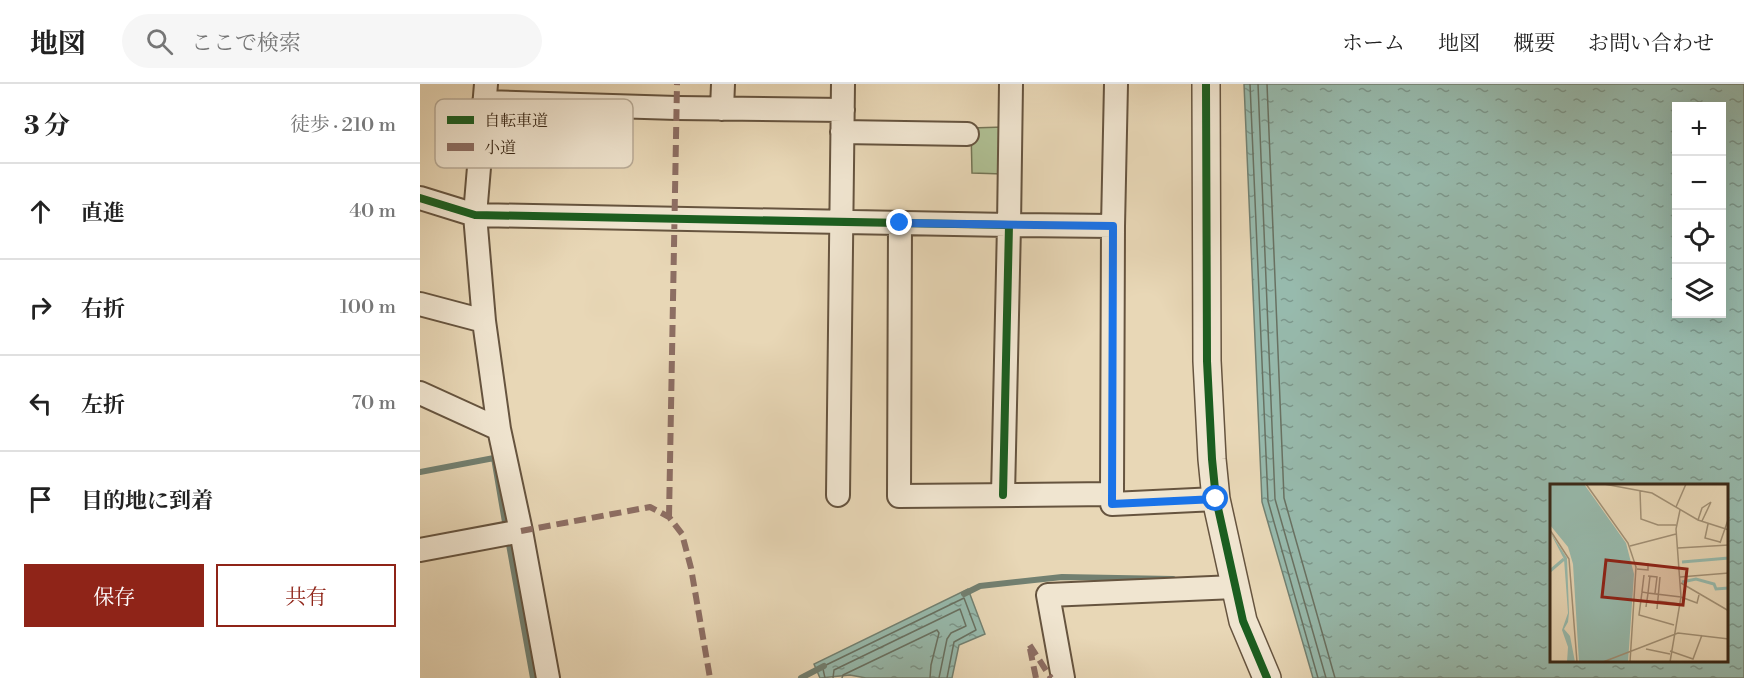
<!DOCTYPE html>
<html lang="ja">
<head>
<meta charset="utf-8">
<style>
  :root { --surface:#fff; --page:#f6f6f6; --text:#222; --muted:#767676; --line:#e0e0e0; --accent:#8f2418 }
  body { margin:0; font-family:"Libre Bodoni","Noto Serif JP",serif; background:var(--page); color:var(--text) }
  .controls { position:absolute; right:18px; top:18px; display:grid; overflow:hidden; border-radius:0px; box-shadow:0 6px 24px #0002 }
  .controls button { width:54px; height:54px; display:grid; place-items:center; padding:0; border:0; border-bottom:2px solid var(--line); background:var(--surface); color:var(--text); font:30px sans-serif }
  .stop { position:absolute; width:18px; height:18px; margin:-14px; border:4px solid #1a73e8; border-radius:50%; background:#fff }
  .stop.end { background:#1a73e8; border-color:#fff; box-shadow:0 2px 6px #0008 }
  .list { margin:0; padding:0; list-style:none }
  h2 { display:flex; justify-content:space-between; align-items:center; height:78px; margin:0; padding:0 24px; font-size:26px }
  h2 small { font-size:20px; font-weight:400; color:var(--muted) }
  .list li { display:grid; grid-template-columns:39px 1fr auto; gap:18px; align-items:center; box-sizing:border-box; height:96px; padding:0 24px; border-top:2px solid var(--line) }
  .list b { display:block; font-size:22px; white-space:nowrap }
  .list em { font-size:20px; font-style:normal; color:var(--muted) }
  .actions { display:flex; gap:12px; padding:18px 24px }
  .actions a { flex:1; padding:14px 0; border:2px solid var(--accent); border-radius:0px; text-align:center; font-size:21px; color:var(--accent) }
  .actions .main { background:var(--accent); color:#fff }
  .icon { flex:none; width:33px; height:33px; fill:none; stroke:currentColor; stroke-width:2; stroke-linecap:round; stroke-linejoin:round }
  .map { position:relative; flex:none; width:1324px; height:594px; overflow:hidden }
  header { display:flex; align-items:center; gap:36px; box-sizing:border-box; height:84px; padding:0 30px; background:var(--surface); border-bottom:2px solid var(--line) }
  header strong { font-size:28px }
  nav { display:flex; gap:33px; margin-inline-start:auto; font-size:21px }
  .search { width:420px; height:54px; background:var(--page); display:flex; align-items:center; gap:15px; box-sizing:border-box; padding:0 21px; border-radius:33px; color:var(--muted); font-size:22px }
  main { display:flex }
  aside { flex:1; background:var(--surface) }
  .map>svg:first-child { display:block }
  .park { fill:#afbf93; stroke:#747455; stroke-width:1.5 }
  .water { fill:url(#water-ripples); stroke:#728071; stroke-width:1.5; fill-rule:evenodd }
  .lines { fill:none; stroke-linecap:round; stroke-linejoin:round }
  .shore { stroke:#687162; stroke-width:1.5 }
  .stream { stroke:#728071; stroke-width:6 }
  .minor-casing { stroke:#66543f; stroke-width:26 }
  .tertiary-casing { stroke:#66543f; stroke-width:30 }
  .minor { stroke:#f0e5d0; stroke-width:22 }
  .tertiary { stroke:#f0e5d0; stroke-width:27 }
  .quiet { stroke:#8d6e63; stroke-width:6; stroke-dasharray:12 6; stroke-linecap:butt }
  .cycleway-casing { stroke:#f0e5d0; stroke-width:11 }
  .cycleway { stroke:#1b5e20; stroke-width:8 }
  .route { stroke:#1a73e8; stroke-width:8 }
  .inset-river { fill:none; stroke:#97baad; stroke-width:3 }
  .inset-road { fill:none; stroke:#a29176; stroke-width:1.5 }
  .view { fill:#8f2418; fill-opacity:0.15; stroke:#8f2418; stroke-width:3 }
  .inset-edge { fill:none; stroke:#3a2817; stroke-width:3 }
  .key { fill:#f0e5d0; stroke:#b9ac98; stroke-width:1.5 }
  .key-label { font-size:16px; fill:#3a2817 }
</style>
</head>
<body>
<header>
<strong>地図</strong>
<div class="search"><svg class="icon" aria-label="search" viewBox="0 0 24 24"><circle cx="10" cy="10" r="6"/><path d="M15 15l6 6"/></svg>ここで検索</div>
<nav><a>ホーム</a><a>地図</a><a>概要</a><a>お問い合わせ</a></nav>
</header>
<main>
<aside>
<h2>3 分<small>徒歩 · 210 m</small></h2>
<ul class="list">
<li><svg class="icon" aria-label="ahead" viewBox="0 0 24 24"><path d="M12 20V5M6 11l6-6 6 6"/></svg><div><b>直進</b></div><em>40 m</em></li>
<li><svg class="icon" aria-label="right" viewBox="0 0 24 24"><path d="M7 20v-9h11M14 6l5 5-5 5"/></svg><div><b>右折</b></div><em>100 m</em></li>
<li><svg class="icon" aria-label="left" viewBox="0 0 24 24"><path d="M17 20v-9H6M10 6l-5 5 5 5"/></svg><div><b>左折</b></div><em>70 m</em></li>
<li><svg class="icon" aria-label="arrive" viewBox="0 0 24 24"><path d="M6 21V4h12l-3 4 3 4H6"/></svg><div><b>目的地に到着</b></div></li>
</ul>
<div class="actions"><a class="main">保存</a><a>共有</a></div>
</aside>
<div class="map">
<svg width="1324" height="594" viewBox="0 0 1324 594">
  <defs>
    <pattern id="water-ripples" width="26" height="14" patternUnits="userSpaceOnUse" patternTransform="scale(1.5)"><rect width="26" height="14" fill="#97baad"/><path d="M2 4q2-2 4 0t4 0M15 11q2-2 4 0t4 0" fill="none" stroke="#7c978c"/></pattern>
  </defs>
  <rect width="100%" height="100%" fill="#e8d7b6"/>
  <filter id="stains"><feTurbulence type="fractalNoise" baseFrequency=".00333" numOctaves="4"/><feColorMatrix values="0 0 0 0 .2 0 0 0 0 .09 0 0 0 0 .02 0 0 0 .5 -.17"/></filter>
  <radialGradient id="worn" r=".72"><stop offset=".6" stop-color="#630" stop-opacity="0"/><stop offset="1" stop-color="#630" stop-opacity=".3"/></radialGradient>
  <path class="park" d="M584,43L583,90L552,89L551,44Z"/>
  <path class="water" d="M824,0H1324V594H893L842,418ZM1256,22H1302V230H1256ZM1132,402H1308V578H1132Z
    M548,505L565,550L539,561L532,594H446L430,591L400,594L394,580Z"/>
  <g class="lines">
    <path class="shore" d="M830,0L848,417L898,594
      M838,0L855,415L906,594
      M847,0L864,414L915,594
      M405,594L403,585L404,582L544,514L556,546L534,558L527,594
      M413,594L414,586L540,525L546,542L531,549L527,555L519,594
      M422,594L423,591L517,546L519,549L511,581L510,594"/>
    <path class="stream" d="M0,388L74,374L86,444
      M88,455L113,594
      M544,510L560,502L642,493L753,495
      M381,594L404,582"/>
    <g class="minor-casing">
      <path id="minor" d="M66,0L55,131L64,237L79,345L101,447L128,594
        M591,0L589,141L693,142L692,410
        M64,18L257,24L423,26
        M302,25L303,0
        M422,48L547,50
        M0,114L55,131L589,141L583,411
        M480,139L479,412L692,410V420L796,415
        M693,142L696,0
        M0,220L64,237
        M0,309L79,345
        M418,411L423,0
        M0,466L101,447
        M643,594L628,511L815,503"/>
    </g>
    <g class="tertiary-casing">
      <path id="tertiary" d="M786,0L787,277L792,375L796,415L823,537L847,594"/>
    </g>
    <use href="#minor" class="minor"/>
    <use href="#tertiary" class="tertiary"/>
    <path class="quiet" d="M249,433L257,0
      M101,447L230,423L249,433L262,450L271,484L290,594
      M616,594L609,560L631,594"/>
    <g class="cycleway-casing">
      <path id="cycleway" d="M786,0L787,277L792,375L796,415L823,537L847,594
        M0,114L55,131L589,141L583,411"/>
    </g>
    <use href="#cycleway" class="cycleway"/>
  </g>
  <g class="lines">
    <path class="route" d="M480,139L693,142L692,420L796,415"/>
  </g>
  <g transform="translate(1130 400)">
    <rect width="178" height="178" fill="#e8d7b6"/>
    <path d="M0,0H34L76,59L84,90L78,178H29L23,80L18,63L0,41ZM0,48L17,74L19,129L18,138L14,145L20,152L25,178H17L18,163L12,146L18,129L14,75Z" fill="#97baad"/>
    <path class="inset-river" d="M132,78L179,74M0,87L14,75M132,98L146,95L164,100L166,105L179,104"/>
    <path class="inset-road" d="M36,0L78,59L86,83L80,178M54,0L102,9L148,36L179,46M90,7L91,35L108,41H126M126,23L136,0M148,36L152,24L161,18M152,37L161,18M158,40L155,54L170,58M0,46L19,75L27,178M170,59L179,33M80,62L126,50M128,64L179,61M85,79L98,80V86L87,85M94,91L92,108L98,109L96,123M98,92L107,93L105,109M100,92L98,109L131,113L147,119L149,111M130,93L179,89M131,99L179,127M92,108L89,131L124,141M108,117L130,120M107,125L110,93M96,165L120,170M120,167L143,175L152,151M53,178L128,149L179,155M120,178L131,113L126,45L130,26"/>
    <path class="view" d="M56,76L137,85L133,121L52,113Z"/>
    <rect width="178" height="178" class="inset-edge"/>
  </g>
  <rect x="15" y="15" width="198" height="69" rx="9" class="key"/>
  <rect x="27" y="32" width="27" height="8" fill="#1b5e20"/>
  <rect x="27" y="59" width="27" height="8" fill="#8d6e63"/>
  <g class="key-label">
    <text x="64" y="42">自転車道</text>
    <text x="64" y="69">小道</text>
  </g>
  <rect width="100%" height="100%" filter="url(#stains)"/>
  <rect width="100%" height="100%" fill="url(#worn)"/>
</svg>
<div class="controls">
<button>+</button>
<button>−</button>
<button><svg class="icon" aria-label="locate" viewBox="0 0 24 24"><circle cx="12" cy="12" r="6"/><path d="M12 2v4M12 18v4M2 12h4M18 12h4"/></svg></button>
<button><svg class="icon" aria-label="layers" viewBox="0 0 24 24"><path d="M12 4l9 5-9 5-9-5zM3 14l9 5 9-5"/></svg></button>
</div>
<div class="stop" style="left:796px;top:415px"></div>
<div class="stop end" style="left:480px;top:139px"></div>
</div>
</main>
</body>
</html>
